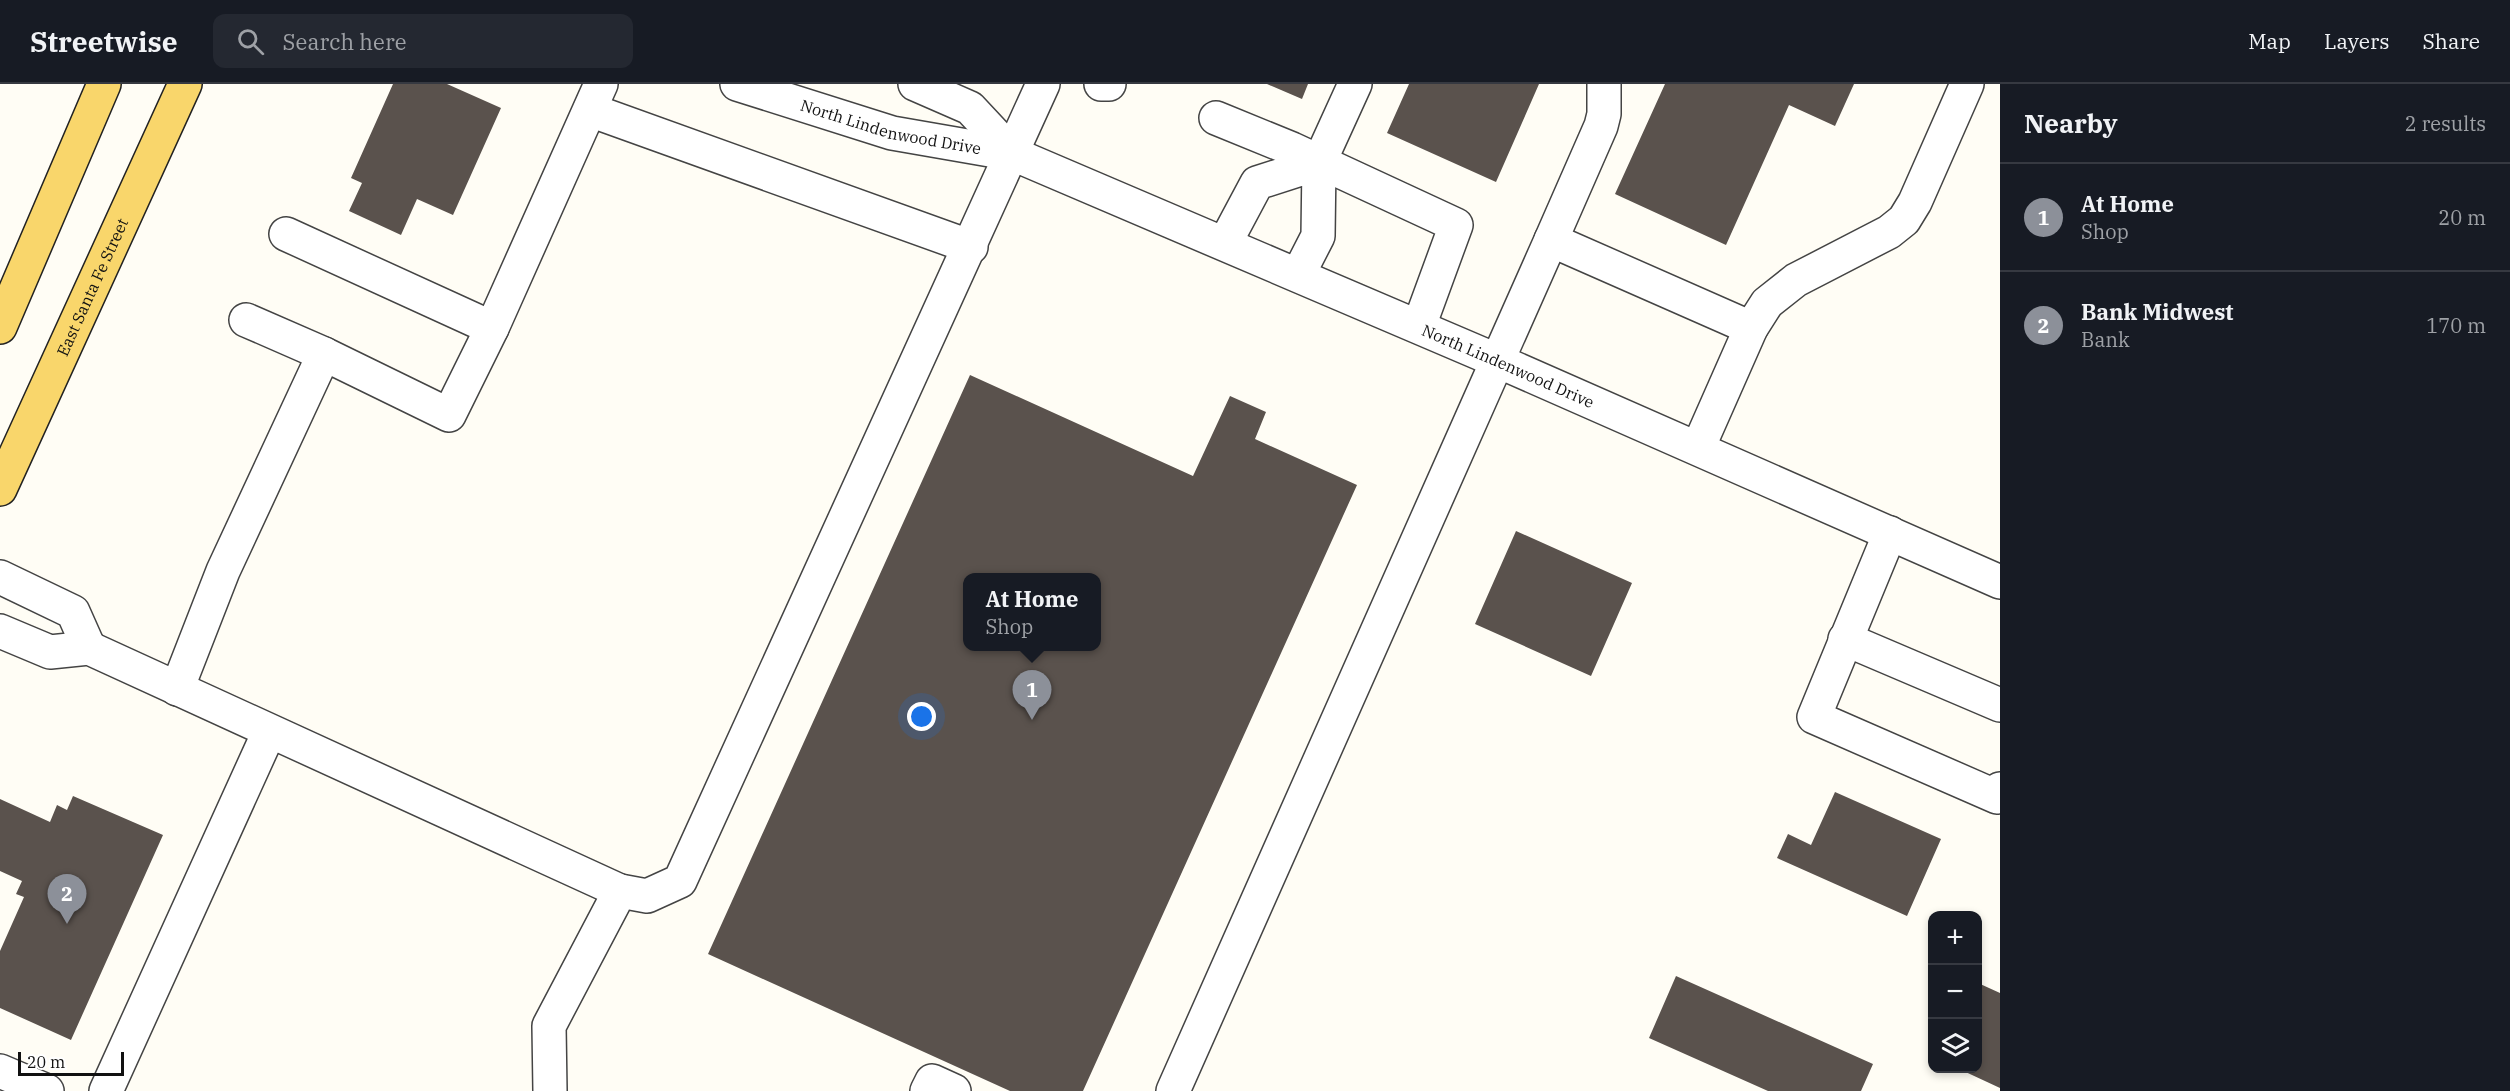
<!DOCTYPE html>
<html lang="en">
<head>
<meta charset="utf-8">
<style>
  :root { --surface:#171b24; --page:#242831; --text:#f1f3f6; --muted:#9ea1a6; --line:#363941; --accent:#8c9099 }
  body { margin:0; font-family:"IBM Plex Serif",serif; background:var(--page); color:var(--text) }
  .controls { position:absolute; right:18px; bottom:18px; display:grid; overflow:hidden; border-radius:12px; box-shadow:0 3px 9px #0003 }
  .controls button { width:54px; height:54px; display:grid; place-items:center; padding:0; border:0; border-bottom:2px solid var(--line); background:var(--surface); color:var(--text); font:30px sans-serif }
  .scale { position:absolute; left:18px; bottom:15px; width:106px; box-sizing:border-box; padding-left:6px; border:3px solid #111; border-top:0; font-size:16px; line-height:21px; white-space:nowrap; color:#111; -webkit-text-stroke:4px #fff; paint-order:stroke }
  .you { position:absolute; left:922px; top:633px; width:21px; height:21px; margin:-15px; border:4px solid #fff; border-radius:50%; background:#1a73e8; box-shadow:0 0 0 9px #1a73e833 }
  .badge { display:grid; place-items:center; width:39px; height:39px; border-radius:50%; background:var(--accent); color:#fff; font-size:20px; font-weight:700 }
  .pin { position:absolute; translate:-50% -50px; filter:drop-shadow(0 2px 3px #0008) }
  .pin::after { content:''; position:absolute; top:32px; width:21px; height:18px; background:inherit; clip-path:polygon(0 0,100% 0,50% 100%) }
  .popup { position:absolute; left:963px; top:489px; width:138px; height:78px; box-sizing:border-box; display:grid; place-content:center; border-radius:12px; background:var(--surface); filter:drop-shadow(0 2px 4px #0005); font-size:20px; white-space:nowrap; color:var(--muted) }
  .popup b { font-size:22px; color:var(--text) }
  .popup::after { content:''; position:absolute; left:50%; top:100%; margin-left:-12px; border:12px solid transparent; border-top-color:var(--surface) }
  .list { margin:0; padding:0; list-style:none }
  h2 { display:flex; justify-content:space-between; align-items:center; height:78px; margin:0; padding:0 24px; font-size:26px }
  h2 small { font-size:20px; font-weight:400; color:var(--muted) }
  .list li { display:grid; grid-template-columns:39px 1fr auto; gap:18px; align-items:center; box-sizing:border-box; height:108px; padding:0 24px; border-top:2px solid var(--line) }
  .list b { display:block; font-size:22px; white-space:nowrap }
  .list p { margin:0; font-size:20px; white-space:nowrap; color:var(--muted) }
  .list em { font-size:20px; font-style:normal; color:var(--muted) }
  .icon { flex:none; width:33px; height:33px; fill:none; stroke:currentColor; stroke-width:2; stroke-linecap:round; stroke-linejoin:round }
  .map { position:relative; flex:none; width:2000px; height:1007px; overflow:hidden }
  header { display:flex; align-items:center; gap:36px; box-sizing:border-box; height:84px; padding:0 30px; background:var(--surface); border-bottom:2px solid var(--line) }
  header strong { font-size:28px }
  nav { display:flex; gap:33px; margin-inline-start:auto; font-size:21px }
  .search { width:420px; height:54px; background:var(--page); display:flex; align-items:center; gap:15px; box-sizing:border-box; padding:0 21px; border-radius:12px; color:var(--muted); font-size:22px }
  main { display:flex }
  aside { flex:1; background:var(--surface) }
  .map>svg:first-child { display:block }
  .building { fill:#5a524d; fill-rule:evenodd }
  .lines { fill:none; stroke-linecap:round; stroke-linejoin:round }
  .minor-casing { stroke:#444; stroke-width:36 }
  .major-casing { stroke:#222; stroke-width:36 }
  .minor { stroke:#fff; stroke-width:33 }
  .major { stroke:#f9d66b; stroke-width:33 }
  .labels { text-anchor:middle; dominant-baseline:central; stroke-width:6; stroke-linejoin:round; paint-order:stroke }
  .street-label { font-size:16px; fill:#111; stroke:#fff }
</style>
</head>
<body>
<header>
<strong>Streetwise</strong>
<div class="search"><svg class="icon" aria-label="search" viewBox="0 0 24 24"><circle cx="10" cy="10" r="6"/><path d="M15 15l6 6"/></svg>Search here</div>
<nav><a>Map</a><a>Layers</a><a>Share</a></nav>
</header>
<main>
<div class="map">
<svg width="2000" height="1007" viewBox="0 0 2000 1007">
  <rect width="100%" height="100%" fill="#fffdf5"/>
  <path class="building" d="M393,0H447L501,24L453,131L417,115L401,151L349,127L362,99L351,94Z
    M1267,0H1308L1302,15Z
    M1409,0H1539L1496,98L1387,49Z
    M1665,0H1854L1835,42L1789,21L1726,161L1615,110Z
    M970,291L1193,392L1230,312L1266,328L1255,355L1357,401L1083,1007H1010L708,870ZM968,494H1096V562H968Z
    M1516,447L1632,499L1591,592L1475,540Z
    M1835,708L1941,755L1907,832L1777,774L1788,750L1811,761Z
    M73,712L163,751L71,956L0,924V867L24,813L16,810L22,797L0,787V715L50,738L57,721L67,726Z
    M1676,892L1873,980L1861,1007H1768L1649,954Z
    M1978,899L2000,909V1004L1957,984H1978Z"/>
  <g class="lines">
    <g class="minor-casing">
      <g id="minor">
        <path id="s1" d="M737,0L892,49L1013,70L1498,277L2000,498"/>
        <path d="M915,0L970,24L1013,70"/>
        <path d="M1101,0H1109"/>
        <path d="M590,26L971,163"/>
        <path d="M1216,34L1292,65L1456,141L1419,242"/>
        <path d="M1319,79L1355,0"/>
        <path d="M286,150L492,244"/>
        <path d="M1551,156L1601,42L1604,30V0"/>
        <path d="M1225,159L1257,99L1319,79L1318,152L1298,191"/>
        <path d="M246,236L324,270"/>
        <path d="M1698,364L1751,244L1767,219L1796,196L1889,148L1904,136L1915,118L1967,0"/>
        <path d="M1890,449L1814,633L1997,713L2000,705"/>
        <path d="M0,493L73,528L89,564"/>
        <path d="M0,547L50,568L89,564L620,807"/>
        <path d="M1845,555L2000,621"/>
        <path d="M177,605L223,487L324,270L449,331L492,244L601,0"/>
        <path d="M0,987L47,1007"/>
        <path d="M106,1007L269,648"/>
        <path d="M550,1007L549,942L620,807L647,812L680,797L1043,0"/>
        <path d="M927,1007L932,997L954,1007"/>
        <path d="M1173,1007L1551,156L1751,244"/>
      </g>
    </g>
    <g class="major-casing">
      <g id="major">
        <path d="M0,243L104,0"/>
        <path id="s2" d="M0,405L185,0"/>
      </g>
    </g>
    <use href="#minor" class="minor"/>
    <use href="#major" class="major"/>
  </g>
  <g class="labels">
    <g class="street-label">
      <text stroke="none"><textPath href="#s1" startOffset="160">North Lindenwood Drive</textPath></text>
      <text stroke="none"><textPath href="#s2" startOffset="222">East Santa Fe Street</textPath></text>
      <text stroke="none"><textPath href="#s1" startOffset="824">North Lindenwood Drive</textPath></text>
    </g>
  </g>
</svg>
<div class="controls">
<button>+</button>
<button>−</button>
<button><svg class="icon" aria-label="layers" viewBox="0 0 24 24"><path d="M12 4l9 5-9 5-9-5zM3 14l9 5 9-5"/></svg></button>
</div>
<div class="scale">20 m</div>
<div class="you"></div>
<div class="pin badge" style="left:1032px;top:636px">1</div>
<div class="popup"><b>At Home</b>Shop</div>
<div class="pin badge" style="left:67px;top:840px">2</div>
</div>
<aside>
<h2>Nearby<small>2 results</small></h2>
<ul class="list">
<li><span class="badge">1</span><div><b>At Home</b><p>Shop</p></div><em>20 m</em></li>
<li><span class="badge">2</span><div><b>Bank Midwest</b><p>Bank</p></div><em>170 m</em></li>
</ul>
</aside>
</main>
</body>
</html>
